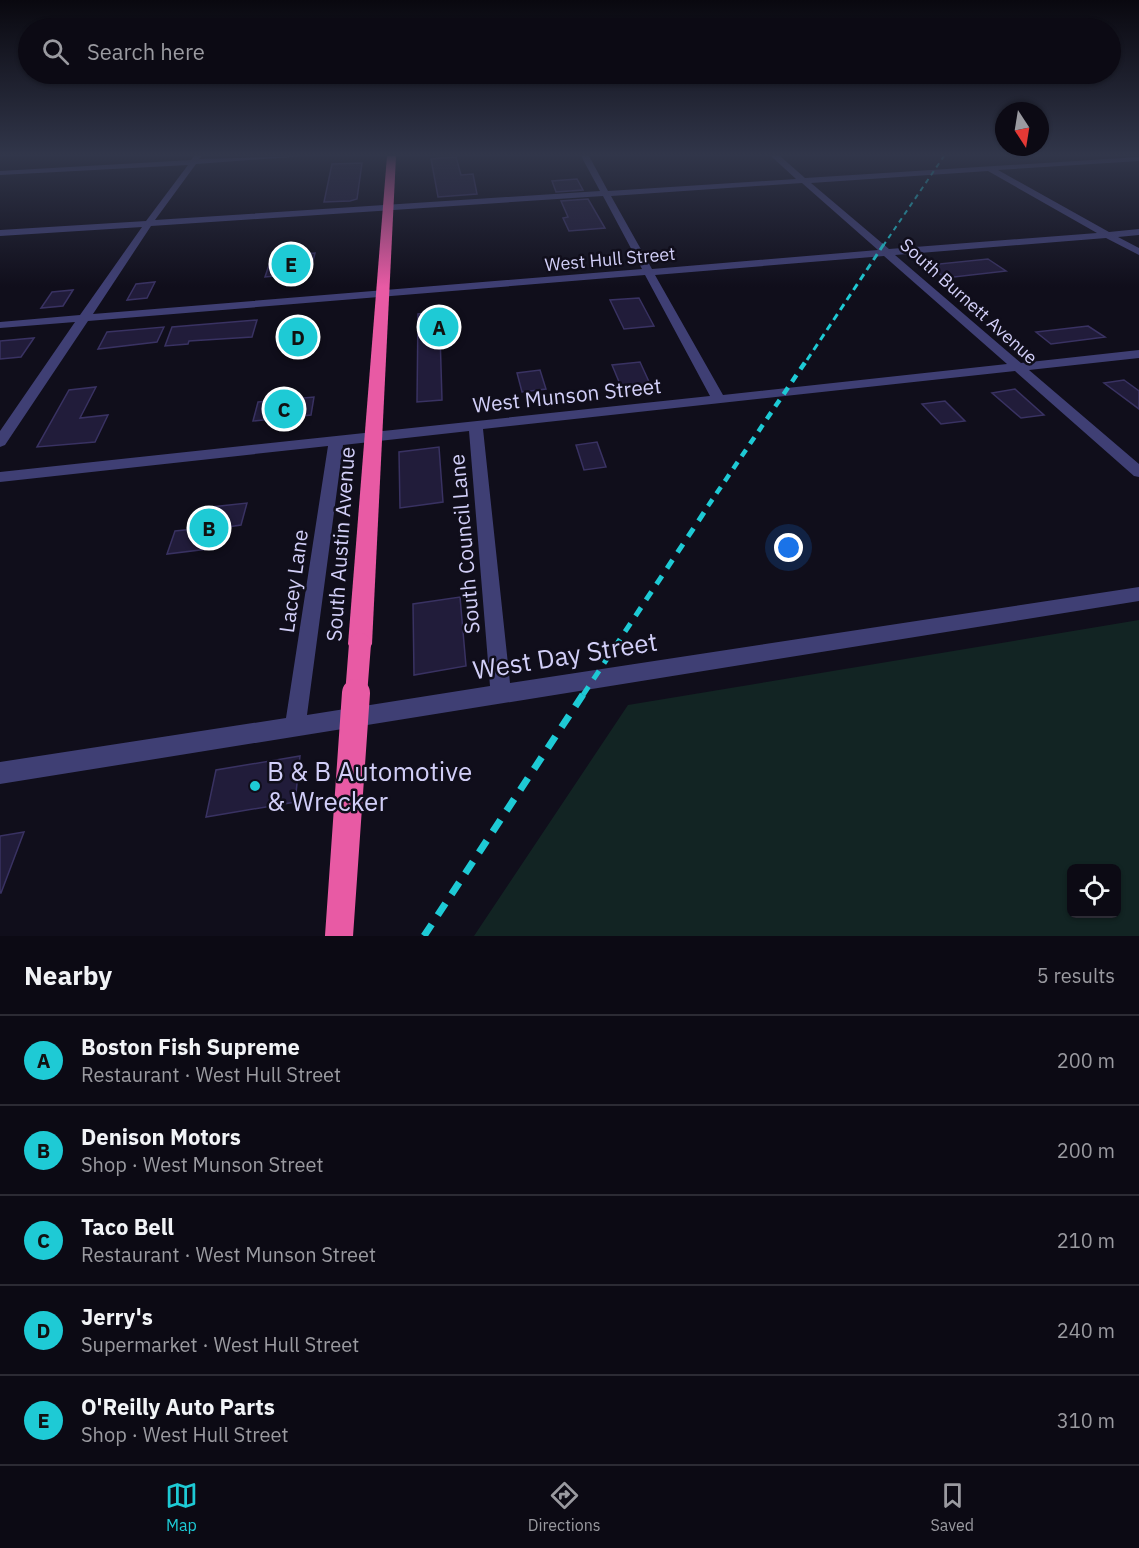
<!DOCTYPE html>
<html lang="en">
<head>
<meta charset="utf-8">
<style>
  :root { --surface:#0c0a14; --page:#1a1822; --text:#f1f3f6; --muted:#9a9aa0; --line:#2c2b34; --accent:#1ecad5 }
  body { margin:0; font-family:"IBM Plex Sans",sans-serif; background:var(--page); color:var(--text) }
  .controls { position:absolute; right:18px; bottom:18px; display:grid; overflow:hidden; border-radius:9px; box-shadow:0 2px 4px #0004 }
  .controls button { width:54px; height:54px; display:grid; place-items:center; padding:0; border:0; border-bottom:2px solid var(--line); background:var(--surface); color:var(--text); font:30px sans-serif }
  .compass { position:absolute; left:995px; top:102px; width:54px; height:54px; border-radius:50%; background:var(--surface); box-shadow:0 2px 4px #0004; rotate:168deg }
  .you { position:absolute; left:789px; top:548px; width:21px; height:21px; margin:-15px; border:4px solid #fff; border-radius:50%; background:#1a73e8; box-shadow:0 0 0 9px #1a73e833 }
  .badge { display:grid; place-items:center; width:39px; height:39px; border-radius:50%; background:var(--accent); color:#111; font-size:20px; font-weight:700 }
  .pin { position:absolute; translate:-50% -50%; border:3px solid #fff; box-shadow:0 2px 6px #0006 }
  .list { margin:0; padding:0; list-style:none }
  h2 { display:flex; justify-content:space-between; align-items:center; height:78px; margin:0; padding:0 24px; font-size:26px }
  h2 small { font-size:20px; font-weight:400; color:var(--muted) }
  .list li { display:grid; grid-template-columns:39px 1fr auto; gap:18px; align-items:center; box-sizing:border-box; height:90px; padding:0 24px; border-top:2px solid var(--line) }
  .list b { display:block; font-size:22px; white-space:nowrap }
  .list p { margin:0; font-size:20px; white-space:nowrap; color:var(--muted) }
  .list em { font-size:20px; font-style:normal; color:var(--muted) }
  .icon { flex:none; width:33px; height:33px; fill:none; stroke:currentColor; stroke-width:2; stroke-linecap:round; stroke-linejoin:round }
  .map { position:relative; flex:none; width:1139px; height:936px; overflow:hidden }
  .search { position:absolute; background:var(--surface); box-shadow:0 2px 4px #0004; left:18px; right:18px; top:18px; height:66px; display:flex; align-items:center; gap:15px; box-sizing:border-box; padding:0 21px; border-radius:33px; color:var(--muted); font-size:22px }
  .sheet { height:528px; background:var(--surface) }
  nav { display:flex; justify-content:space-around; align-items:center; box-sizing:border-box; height:84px; border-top:2px solid var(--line); background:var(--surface); font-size:16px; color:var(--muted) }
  nav a { display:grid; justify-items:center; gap:3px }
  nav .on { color:var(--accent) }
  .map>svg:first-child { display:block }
  .green { fill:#122423; fill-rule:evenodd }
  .building { fill:#211c3a; stroke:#393262; stroke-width:1.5 }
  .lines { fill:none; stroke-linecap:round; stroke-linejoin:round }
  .minor { fill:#3f3f74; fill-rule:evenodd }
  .highway { fill:#e85aa4; fill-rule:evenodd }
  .rail-far4 { stroke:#1ecad5; stroke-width:2; stroke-dasharray:5 4.5; stroke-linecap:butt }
  .rail-far3 { stroke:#1ecad5; stroke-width:3; stroke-dasharray:7 5; stroke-linecap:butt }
  .rail-far2 { stroke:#1ecad5; stroke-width:4.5; stroke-dasharray:8 7; stroke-linecap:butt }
  .rail-far1 { stroke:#1ecad5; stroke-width:5; stroke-dasharray:10 9; stroke-linecap:butt }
  .rail { stroke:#1ecad5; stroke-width:7; stroke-dasharray:14 11; stroke-linecap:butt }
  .highway-bridge-far1 { stroke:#e85aa4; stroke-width:22 }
  .highway-bridge { stroke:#e85aa4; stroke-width:28 }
  .poi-dot { fill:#1ecad5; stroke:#100e1b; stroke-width:2 }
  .labels { text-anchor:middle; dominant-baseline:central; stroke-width:5; stroke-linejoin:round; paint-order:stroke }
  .far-street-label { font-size:18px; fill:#d2cff8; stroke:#100e1b }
  .street-label { font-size:21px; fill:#d2cff8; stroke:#100e1b }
  .near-street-label { font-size:26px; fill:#d2cff8; stroke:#100e1b }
  .near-poi-label { font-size:26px; fill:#d2cff8; stroke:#100e1b; text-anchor:start }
</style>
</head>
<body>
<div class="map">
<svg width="1139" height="936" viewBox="0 0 1139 936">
  <rect width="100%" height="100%" fill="#100e1b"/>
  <path class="green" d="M1139,620V936H474L628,705ZM1072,868H1116V914H1072Z"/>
  <path class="building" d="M456,157L461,175L473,174L477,194L438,197L431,159Z
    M362,163L357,199L350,201L324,202L332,164Z
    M577,179L583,190L556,192L552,181Z
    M588,199L605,228L569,231L563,218L568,217L561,201Z
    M315,253L310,273L265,277L272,256Z
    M988,259L1006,271L945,278L929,265Z
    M155,282L147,298L127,300L136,284Z
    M73,290L63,306L41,308L52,292Z
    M639,298L654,326L624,329L610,300Z
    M451,311L453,332L440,333L442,400L417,402L418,314Z
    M257,320L252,337L189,341L188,344L165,346L172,327Z
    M1088,326L1105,337L1051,344L1036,332Z
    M164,327L157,342L98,349L107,332Z
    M309,327L304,353L288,354L290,344L286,345L290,329Z
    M34,338L21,357L0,359V341Z
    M640,362L651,386L622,389L612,365Z
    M540,370L546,389L522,392L517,373Z
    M1124,380L1139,391V409L1104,383Z
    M96,387L80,418L108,415L95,442L37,447L69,390Z
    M1015,389L1044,415L1021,418L992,393Z
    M314,397L311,415L253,421L258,402Z
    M945,401L965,421L941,424L922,404Z
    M597,442L606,467L584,470L576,445Z
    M439,447L443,502L400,508L399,452Z
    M247,503L241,525L214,529L208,549L167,554L175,531L204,528L211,507Z
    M460,597L466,666L414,675L413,604Z
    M300,756L295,802L206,817L216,770Z
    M24,832L1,893H0V836Z"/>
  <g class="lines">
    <path class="minor" d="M194,156H202L199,159L305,156L196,164L155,220L600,191L581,156H589L608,191L796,179L771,156H780L805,178L1139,157V161L998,170L1109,232L1139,229V235L1118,237L1139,248V255L1106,238L895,255L1021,363L1139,350V358L1029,370L1139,464V477L1134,476L1015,371L483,429L510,683L1139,587V601L0,784V762L286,718L328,446L0,482V472L710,396L645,275L88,321L5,445L0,447V431L75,322L0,328V322L80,315L142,227L0,236V230L146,221L188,165L0,175V171L191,160ZM988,171L1097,233L889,249L811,183ZM802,183L878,250L652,269L611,196ZM603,196L642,269L93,314L151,226ZM884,256L1007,364L723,395L655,275ZM469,431L490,686L307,715L343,445Z"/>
    <path class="highway" d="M387,156H396L372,644L368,651L360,654L352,651L348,644Z"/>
    <path class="rail-far4" d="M883,246L944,156"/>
    <path class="rail-far3" d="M807,360L884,244"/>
    <path class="rail-far2" d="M708,506L808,358"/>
    <path class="rail-far1" d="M583,695L709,505"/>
    <path class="rail" d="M424,936L584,693"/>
    <path class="highway-bridge-far1" d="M356,695L360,644"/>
    <path class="highway-bridge" d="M339,936L356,693"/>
  </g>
  <linearGradient id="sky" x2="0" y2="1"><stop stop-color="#09080f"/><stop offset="0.54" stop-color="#31364a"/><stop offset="1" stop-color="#31364a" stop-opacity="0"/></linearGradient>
  <rect width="1139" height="287" fill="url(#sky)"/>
  <circle class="poi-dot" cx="255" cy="786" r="6"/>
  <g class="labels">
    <g class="far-street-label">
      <text transform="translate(610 259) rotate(-5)">West Hull Street</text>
      <text transform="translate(969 301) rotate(42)">South Burnett Avenue</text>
    </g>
    <g class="street-label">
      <text transform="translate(567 395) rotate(-6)">West Munson Street</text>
      <text transform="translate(340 544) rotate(-86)">South Austin Avenue</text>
      <text transform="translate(464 544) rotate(-95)">South Council Lane</text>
      <text transform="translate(293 581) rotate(-82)">Lacey Lane</text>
    </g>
    <g class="near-street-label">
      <text transform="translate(565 655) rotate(-9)">West Day Street</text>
    </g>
    <g class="near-poi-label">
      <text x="267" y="771">B &amp; B Automotive<tspan x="267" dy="30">&amp; Wrecker</tspan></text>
    </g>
  </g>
</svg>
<div class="controls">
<button><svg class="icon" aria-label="locate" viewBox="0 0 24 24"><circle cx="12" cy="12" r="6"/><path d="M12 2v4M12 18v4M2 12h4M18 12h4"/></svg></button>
</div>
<svg class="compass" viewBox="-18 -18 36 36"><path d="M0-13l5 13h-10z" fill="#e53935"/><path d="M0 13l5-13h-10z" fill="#9a9aa0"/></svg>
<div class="you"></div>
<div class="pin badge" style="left:439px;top:327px">A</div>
<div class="pin badge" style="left:209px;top:528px">B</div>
<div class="pin badge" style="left:284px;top:409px">C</div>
<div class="pin badge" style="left:298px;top:337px">D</div>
<div class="pin badge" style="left:291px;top:264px">E</div>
<div class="search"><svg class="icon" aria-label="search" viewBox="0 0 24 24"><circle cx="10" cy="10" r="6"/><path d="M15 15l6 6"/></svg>Search here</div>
</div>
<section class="sheet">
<h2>Nearby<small>5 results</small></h2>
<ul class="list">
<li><span class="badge">A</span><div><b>Boston Fish Supreme</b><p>Restaurant · West Hull Street</p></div><em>200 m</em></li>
<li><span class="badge">B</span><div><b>Denison Motors</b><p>Shop · West Munson Street</p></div><em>200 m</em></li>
<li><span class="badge">C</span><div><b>Taco Bell</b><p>Restaurant · West Munson Street</p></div><em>210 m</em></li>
<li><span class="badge">D</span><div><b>Jerry's</b><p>Supermarket · West Hull Street</p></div><em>240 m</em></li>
<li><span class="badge">E</span><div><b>O'Reilly Auto Parts</b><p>Shop · West Hull Street</p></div><em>310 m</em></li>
</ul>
</section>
<nav>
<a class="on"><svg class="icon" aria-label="map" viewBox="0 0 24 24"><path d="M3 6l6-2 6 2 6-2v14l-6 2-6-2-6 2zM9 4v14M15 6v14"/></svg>Map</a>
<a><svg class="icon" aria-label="directions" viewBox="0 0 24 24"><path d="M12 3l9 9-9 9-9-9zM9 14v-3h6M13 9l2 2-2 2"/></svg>Directions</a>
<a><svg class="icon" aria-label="saved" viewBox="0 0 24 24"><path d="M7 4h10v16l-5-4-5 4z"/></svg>Saved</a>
</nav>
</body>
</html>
